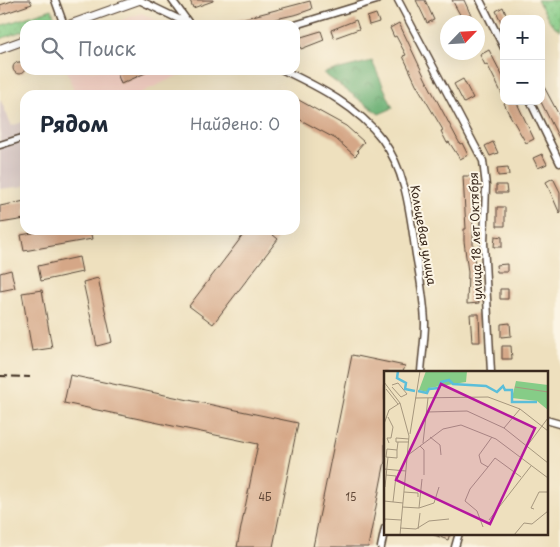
<!DOCTYPE html>
<html lang="ru">
<head>
<meta charset="utf-8">
<style>
  :root { --surface:#fff; --page:#f6f6f7; --text:#1f2937; --muted:#747a83; --line:#e0e1e3 }
  body { margin:0; font-family:"Playpen Sans",sans-serif; background:var(--page); color:var(--text) }
  .controls { position:absolute; right:15px; top:15px; display:grid; overflow:hidden; border-radius:10px; box-shadow:0 5px 20px #0002 }
  .controls button { width:45px; height:45px; display:grid; place-items:center; padding:0; border:0; border-bottom:1px solid var(--line); background:var(--surface); color:var(--text); font:25px sans-serif }
  .compass { position:absolute; left:440px; top:15px; width:45px; height:45px; border-radius:50%; background:var(--surface); box-shadow:0 5px 20px #0002; rotate:65deg }
  .list { margin:0; padding:0; list-style:none }
  h2 { display:flex; justify-content:space-between; align-items:center; height:65px; margin:0; padding:0 20px; font-size:21px }
  h2 small { font-size:16px; font-weight:400; color:var(--muted) }
  .icon { flex:none; width:28px; height:28px; fill:none; stroke:currentColor; stroke-width:2; stroke-linecap:round; stroke-linejoin:round }
  .map { position:relative; flex:none; width:560px; height:547px; overflow:hidden }
  .search { position:absolute; background:var(--surface); box-shadow:0 5px 20px #0002; left:20px; top:20px; width:280px; height:55px; display:flex; align-items:center; gap:12px; box-sizing:border-box; padding:0 18px; border-radius:15px; color:var(--muted); font-size:19px }
  .panel { position:absolute; background:var(--surface); box-shadow:0 5px 20px #0002; left:20px; top:90px; width:280px; height:145px; border-radius:15px }
  .map>svg:first-child { display:block }
  .built { fill:#f6d1c5 }
  .industrial { fill:#d1bfbf }
  .grass { fill:url(#grass-dots); stroke:#607b52 }
  .forest { fill:url(#forest-crowns); stroke:#546d49 }
  .building { fill:#d5a787 }
  .lines { fill:none; stroke-linecap:round; stroke-linejoin:round }
  .minor-casing { stroke:#564536; stroke-width:9 }
  .major-casing { stroke:#564536; stroke-width:10 }
  .minor { stroke:#fff; stroke-width:6 }
  .major { stroke:#fff; stroke-width:8 }
  .rail { stroke:#3b2a1e; stroke-width:2; stroke-dasharray:8 4; stroke-linecap:butt }
  .labels { text-anchor:middle; dominant-baseline:central; stroke-width:4; stroke-linejoin:round; paint-order:stroke }
  .number-label { font-size:10px; fill:#624938 }
  .street-label { font-size:12px; fill:#3b2a1e; stroke:#fcf5e5 }
  .inset-river { fill:none; stroke:#5bbed9; stroke-width:2.5 }
  .inset-road { fill:none; stroke:#a6977e; stroke-width:1 }
  .view { fill:#b5179e; fill-opacity:0.15; stroke:#b5179e; stroke-width:2.5 }
  .inset-edge { fill:none; stroke:#3b2a1e; stroke-width:2.5 }
</style>
</head>
<body>
<div class="map">
<svg width="560" height="547" viewBox="0 0 560 547">
  <defs>
    <pattern id="grass-dots" width="8" height="8" patternUnits="userSpaceOnUse" patternTransform="scale(1.25)"><rect width="8" height="8" fill="#86cc87"/><path d="M2 2h.1M6 6h.1" fill="none" stroke="#75af74" stroke-width="1.8" stroke-linecap="round"/></pattern>
    <pattern id="forest-crowns" width="20" height="18" patternUnits="userSpaceOnUse" patternTransform="scale(1.25)"><rect width="20" height="18" fill="#6cb074"/><path d="M2 6a3 3 0 1 1 6 0M12 15a3 3 0 1 1 6 0" fill="none" stroke="#5a8f5f"/></pattern>
  </defs>
  <rect width="100%" height="100%" fill="#fcf5e5"/>
  <filter id="ink" filterUnits="userSpaceOnUse"><feTurbulence type="fractalNoise" baseFrequency=".02" numOctaves="2"/><feDisplacementMap in="SourceGraphic" scale="10" xChannelSelector="R" yChannelSelector="G"/><feConvolveMatrix kernelMatrix="1 2 1 2 8 2 1 2 1" color-interpolation-filters="sRGB"/></filter>
  <filter id="wash" filterUnits="userSpaceOnUse"><feTurbulence type="fractalNoise" baseFrequency=".0096" numOctaves="4" result="noise"/><feDisplacementMap in="SourceGraphic" scale="20" xChannelSelector="R" yChannelSelector="G"/><feGaussianBlur stdDeviation="1.12" result="paint"/><feColorMatrix in="noise" values="0 0 0 0 0 0 0 0 0 0 0 0 0 0 0 0 0 1.4 0 .05"/><feComposite in="paint" operator="in"/></filter>
  <g filter="url(#wash)">
    <rect width="100%" height="100%" fill="#eee0be"/>
    <path class="built" d="M142,13L164,25H108Z
      M67,70H190L136,95H75Z"/>
    <path class="industrial" d="M0,99L12,126L25,121V186L0,189Z"/>
    <path class="grass" d="M537,0H560V31L551,23Z
      M52,9L55,20L39,25H25V30L0,39V26Z"/>
    <path class="forest" d="M372,61L393,108L379,114L323,73Z"/>
    <g id="blocks">
      <path class="building" d="M15,0H30L32,4L0,15V5Z
        M190,0H213V1L193,8Z
        M416,0H425L434,20L427,23Z
        M452,0H464L474,22H464Z
        M310,1L312,9L298,14L249,25H235L234,21Z
        M503,7L508,19H504V28L496,11Z
        M376,14L379,22L369,25L367,17Z
        M356,20L359,29L334,38L331,30Z
        M399,23L426,80L460,144L462,143L468,155L460,159L449,142L447,143L441,131L443,130L416,84L403,56L406,55L396,36L394,37L390,28Z
        M321,31L324,40L301,49L298,38Z
        M489,50L504,79V98L487,64L485,65L480,55Z
        M13 68a6 6 0 1 1 12 0a6 6 0 1 1-12 0Z
        M116,70H152L121,84Z
        M463,79L473,98L464,103L454,84Z
        M541,81L560,117V140L541,102Z
        M295,98L346,126L364,142L357,150L359,152L355,156L336,139L295,117Z
        M507,101H516L534,139L526,143L508,112L504,103Z
        M493,142L498,153L490,156L485,146Z
        M542,154L547,164L538,168L533,158Z
        M508,167L509,175L498,176L497,168Z
        M463,176H473V246L479,303L467,304L468,272L464,241V229H466Z
        M553,178L560,192V214L546,182Z
        M496,185H506L507,193H496Z
        M25,201V219L0,223V206Z
        M497,207H505V226H497Z
        M49,230H90L92,239L24,251L21,235Z
        M247,230H267L278,239L213,324L189,306Z
        M495,236L502,237V247H494Z
        M79,257L82,272L41,281L38,266Z
        M507,264V272H497L496,265Z
        M11,270L15,288L0,291V273Z
        M98,278L112,342L97,346L83,282Z
        M500,289H508V299H500Z
        M42,290L52,348L32,351L22,293Z
        M470,314H479L480,342H472Z
        M510,323L511,336L501,337V324Z
        M502,346H511L512,359H502Z
        M352,355L405,366L403,372H385V461L369,542L368,547H313Z
        M70,375L298,423L273,547H237L258,444L64,403Z
        M429,533H450L448,540Z"/>
    </g>
  </g>
  <g filter="url(#ink)">
    <use href="#blocks" fill-opacity="0" stroke="#564536" stroke-width="1"/>
    <g class="lines">
      <g class="minor-casing">
        <path id="minor" d="M55,0L64,25
          M139,0L191,25
          M172,0L188,22
          M398,0L483,161L486,186L484,243L491,372
          M480,0L504,48
          M295,25L377,0
          M283,70C319,87 358,107 382,139C407,173 410,215 416,255C420,277 424,300 425,323C425,339 422,356 421,372
          M530,101L560,163
          M0,145L25,137
          M546,420L560,424
          M381,547L385,528
          M455,547L459,533"/>
      </g>
      <g class="major-casing">
        <path id="major" d="M69,25L139,0
          M0,49L25,40"/>
      </g>
      <use href="#minor" class="minor"/>
      <use href="#major" class="major"/>
      <path class="rail" d="M0,376L30,377"/>
    </g>
  </g>
  <g class="labels">
    <g class="number-label">
      <text x="265" y="496">4Б</text>
      <text x="351" y="496">15</text>
    </g>
    <g class="street-label">
      <text transform="translate(424 235) rotate(80)">Кольцевая улица</text>
      <text transform="translate(475 236) rotate(-92)">улица 18 лет Октября</text>
    </g>
  </g>
  <g transform="translate(384 371)">
    <rect width="164" height="164" fill="#eee0be"/>
    <path d="M42,0H83L82,11L45,17L43,21L35,19ZM132,10L164,14V39L153,30L128,27Z" fill="#86cc87"/>
    <path class="inset-river" d="M14,0L13,7L22,12L21,18L31,20M34,20L43,22L45,18L55,17L57,11L65,9L69,13L102,15L113,21L119,15L121,19H128V31H153"/>
    <path class="inset-road" d="M0,11L16,32L25,65L16,164M8,16L17,26L23,23L14,12L8,14M131,16L164,21M2,18L14,33M31,27L104,26L136,38L164,60M43,41L83,40L120,57L164,92M4,46L9,56L7,67H3L5,72M0,53L5,39L16,32M120,57L136,38M26,63L36,0M46,66L56,74L57,84M108,66L95,84L97,92L104,96L111,87L137,106M25,71H12V67L25,68M39,72L44,27M36,75L40,79V104M143,75L164,47M13,79L3,78L2,86L13,87V79L14,71M24,84L59,58L77,54L112,68L164,107M0,98L22,100M2,104L12,105L9,131M1,116L4,86M20,121L34,122V126M0,130L19,132M18,136L35,137L50,132L55,116M35,137L38,108M150,138L147,137L155,121H164M105,149L147,95M0,155L1,148L17,149M99,156L93,140L81,130L86,118L104,96M16,157L32,158L45,150L65,148M34,158L36,142M130,164L140,152L148,153L164,140"/>
    <path class="view" d="M57,13L151,57L106,153L12,109Z"/>
    <rect width="164" height="164" class="inset-edge"/>
  </g>
</svg>
<div class="controls">
<button>+</button>
<button>−</button>
</div>
<svg class="compass" viewBox="-18 -18 36 36"><path d="M0-13l5 13h-10z" fill="#e53935"/><path d="M0 13l5-13h-10z" fill="#747a83"/></svg>
<div class="search"><svg class="icon" aria-label="search" viewBox="0 0 24 24"><circle cx="10" cy="10" r="6"/><path d="M15 15l6 6"/></svg>Поиск</div>
<section class="panel">
<h2>Рядом<small>Найдено: 0</small></h2>
<ul class="list">
</ul>
</section>
</div>
</body>
</html>
